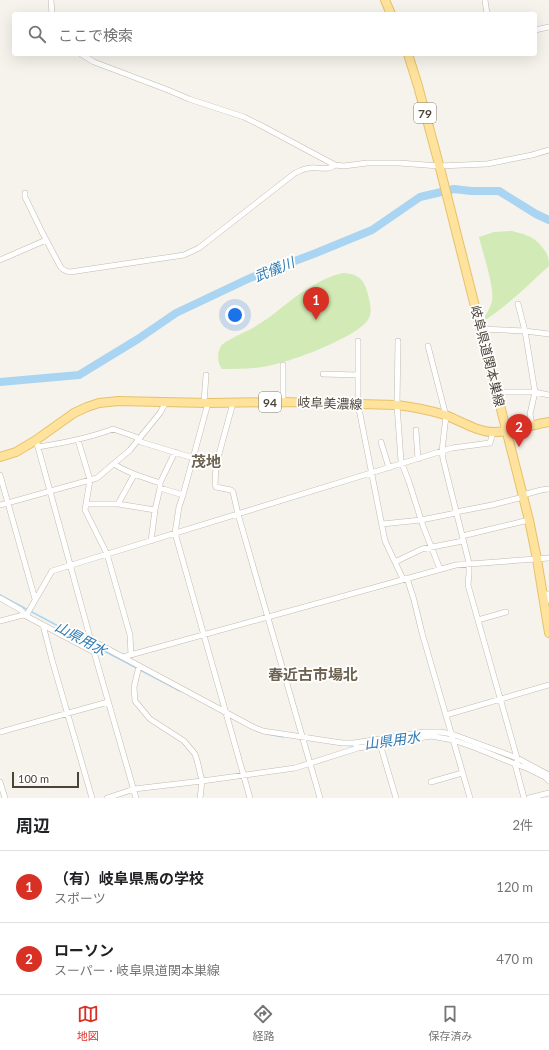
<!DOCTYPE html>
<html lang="ja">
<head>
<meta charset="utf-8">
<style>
  :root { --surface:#fff; --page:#f2f2f2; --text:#202124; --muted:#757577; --line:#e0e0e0; --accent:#d93025 }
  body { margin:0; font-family:Lato,"Noto Sans JP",sans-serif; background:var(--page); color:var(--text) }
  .scale { position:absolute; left:12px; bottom:10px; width:67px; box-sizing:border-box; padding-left:4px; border:2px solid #4b4439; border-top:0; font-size:11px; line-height:14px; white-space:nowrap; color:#4b4439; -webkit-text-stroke:3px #fff; paint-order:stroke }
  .you { position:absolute; left:235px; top:315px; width:14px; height:14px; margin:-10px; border:3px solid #fff; border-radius:50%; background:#1a73e8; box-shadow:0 0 0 6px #1a73e833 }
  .badge { display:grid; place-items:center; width:26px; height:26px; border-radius:50%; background:var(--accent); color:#fff; font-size:13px; font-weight:700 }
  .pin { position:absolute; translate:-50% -33px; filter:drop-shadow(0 1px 2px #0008) }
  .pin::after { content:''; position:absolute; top:21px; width:14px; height:12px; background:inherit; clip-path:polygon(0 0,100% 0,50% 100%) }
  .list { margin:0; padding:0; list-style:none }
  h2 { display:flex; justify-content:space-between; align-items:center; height:52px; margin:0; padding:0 16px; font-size:17px }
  h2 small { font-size:13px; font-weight:400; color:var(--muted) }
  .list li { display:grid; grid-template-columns:26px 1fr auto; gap:12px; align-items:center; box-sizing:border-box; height:72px; padding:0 16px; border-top:1px solid var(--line) }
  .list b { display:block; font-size:15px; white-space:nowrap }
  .list p { margin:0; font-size:13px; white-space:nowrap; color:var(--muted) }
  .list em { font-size:13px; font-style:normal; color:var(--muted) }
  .icon { flex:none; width:22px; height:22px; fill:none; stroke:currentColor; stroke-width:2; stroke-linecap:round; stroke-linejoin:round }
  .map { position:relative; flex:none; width:549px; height:798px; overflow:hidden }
  .search { position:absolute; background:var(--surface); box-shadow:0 4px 16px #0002; left:12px; right:12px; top:12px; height:44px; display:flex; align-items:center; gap:10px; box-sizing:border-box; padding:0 14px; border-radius:4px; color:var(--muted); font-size:15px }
  .sheet { height:196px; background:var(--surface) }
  nav { display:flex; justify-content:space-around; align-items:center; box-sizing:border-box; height:56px; border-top:1px solid var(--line); background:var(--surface); font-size:11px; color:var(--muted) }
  nav a { display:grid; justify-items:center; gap:2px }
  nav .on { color:var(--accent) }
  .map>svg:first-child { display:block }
  .green { fill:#d2eab5 }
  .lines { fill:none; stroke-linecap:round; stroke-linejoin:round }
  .stream { stroke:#a9d4f2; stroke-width:1.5 }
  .river { stroke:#a9d4f2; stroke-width:8 }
  .street-casing { stroke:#c2bbae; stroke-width:6 }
  .primary-casing { stroke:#e6c16a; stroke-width:10 }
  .street { stroke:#fff; stroke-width:5 }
  .primary { stroke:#ffe39c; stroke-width:8 }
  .labels { text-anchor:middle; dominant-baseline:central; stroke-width:3.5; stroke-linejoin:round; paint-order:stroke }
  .shield { fill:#fff; stroke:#817c74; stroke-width:1 }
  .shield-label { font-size:12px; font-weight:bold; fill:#4b4439 }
  .street-label { font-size:13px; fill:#4b4439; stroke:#fff }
  .water-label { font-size:14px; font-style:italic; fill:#2e7ab2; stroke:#fff }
  .quarter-label { font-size:15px; font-weight:bold; fill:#6e6250; stroke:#fff }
</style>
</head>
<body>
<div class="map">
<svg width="549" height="798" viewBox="0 0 549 798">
  <rect width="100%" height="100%" fill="#f6f3ec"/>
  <path class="green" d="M512,231C527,235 536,237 545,251C548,256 549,259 549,266C528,285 508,305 484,321C485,314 491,308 492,301C495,289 482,250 479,237L494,232Z
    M343,273C356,274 363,277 367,291C369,299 373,310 369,318C360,337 283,365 262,367C249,369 235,369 222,369C217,363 217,353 221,346C223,342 245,332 251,329C261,323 272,316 281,308C299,294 320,278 343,273Z"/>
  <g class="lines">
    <path class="stream" d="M0,595L90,643
      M93,645L180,691
      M267,734L283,737
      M344,745L354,746
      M358,745L396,739
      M484,749L524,765"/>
    <path class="river" d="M0,382L79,375L138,339L176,313L250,278L316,253L372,230L420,197L454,189L471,191H499L536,214L549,220"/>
    <g class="street-casing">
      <path id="street" d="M51,0L52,14
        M485,0L487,14
        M535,30L549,27
        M81,54L94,62L168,90L189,99L244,117L262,126L335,165L344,166L367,163H399L439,166L487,164L532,155L549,150
        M25,193V197L42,232L60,266C62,270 65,271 70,272L184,255L199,248L295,173C300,171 305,168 310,168C319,167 328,171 335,165
        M0,260L46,240
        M481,329L525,331L549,334
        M358,341V404L385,541L403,579
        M398,341L397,405L401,461L409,482L423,526L440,569
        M428,346L446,416L442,451L443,459L469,563V573L468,585L517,758V763L515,764
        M283,365V402
        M323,374L358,375
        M497,392H535L525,331L518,304
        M204,403L206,375
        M208,403L183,495L179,507L175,533L250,798
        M233,403L216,465L215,485L216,487L231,490L233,492L238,514L320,798
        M532,426L530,414L535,392L549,395
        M416,430L418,459
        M36,440L94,652L136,798
        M78,440L90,480L85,510L107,554L130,635L131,655
        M381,442L389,468
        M38,447C64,443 89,438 113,429L136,437L141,442L216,465
        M114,464C129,474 143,477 160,483
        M0,475L35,599
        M160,488L183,495
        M523,495L541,490L549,489
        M86,504H118L155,510
        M118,504L134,475
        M0,505L97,478L130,450L160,413L166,402
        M456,512L492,505L523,497
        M382,524L421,520L456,513
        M462,536L529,520
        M151,541L155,510L160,488V483L175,452
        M395,562L422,549L463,541
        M407,578L414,600L422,633L470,798
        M0,598L21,610L26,616L94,652
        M545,602L548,600L547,594H549
        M26,616L52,571L452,448L490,443L493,432
        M478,620L506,612
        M0,621L23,615L26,616
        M43,625L52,660L92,798
        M91,640L253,727L263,731L342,743H354L358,748
        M123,657L456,565L549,558
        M139,666L134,687L135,701L150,719L184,741L195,754L197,760L202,781L200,798
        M446,715L549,685
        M0,732L108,702
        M354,743L424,732H440L452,734L517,758L549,775
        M380,744L396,798
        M515,764L524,798
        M0,782L5,798
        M431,782L462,773
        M107,798L134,789L202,781L295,768L358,748L431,736L453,740L476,748L515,764L529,769L545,777L549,781
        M529,798L549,793"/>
    </g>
    <g class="primary-casing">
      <path id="primary" d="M385,0L391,14
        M408,54L418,86L441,172L529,520L537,559L549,633
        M0,457L16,452L36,440L74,413L87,407L99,403L118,401L208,403L283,402L397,405C413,407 429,410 445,415C461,421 477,432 494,432C513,432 531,425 549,422"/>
    </g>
    <use href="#street" class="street"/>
    <use href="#primary" class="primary"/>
  </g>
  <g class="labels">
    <g class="shield">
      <rect x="414" y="103" width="22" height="20" rx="3"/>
      <rect x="259" y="392" width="22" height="20" rx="3"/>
    </g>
    <g class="shield-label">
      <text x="425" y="113">79</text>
      <text x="270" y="402">94</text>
    </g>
    <g class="street-label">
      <text transform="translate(488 356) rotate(76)">岐阜県道関本巣線</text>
      <text transform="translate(330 403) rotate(2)">岐阜美濃線</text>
    </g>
    <g class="water-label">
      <text transform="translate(274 269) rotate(-22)">武儀川</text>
      <text transform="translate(81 638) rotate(28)">山県用水</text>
      <text transform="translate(392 740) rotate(-8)">山県用水</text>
    </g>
    <g class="quarter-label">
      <text x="206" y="461">茂地</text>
      <text x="313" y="674">春近古市場北</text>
    </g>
  </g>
</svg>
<div class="scale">100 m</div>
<div class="you"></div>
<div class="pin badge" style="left:316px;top:320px">1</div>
<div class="pin badge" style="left:519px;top:447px">2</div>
<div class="search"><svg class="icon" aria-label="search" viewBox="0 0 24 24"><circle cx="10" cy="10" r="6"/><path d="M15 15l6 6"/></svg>ここで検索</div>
</div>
<section class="sheet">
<h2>周辺<small>2件</small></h2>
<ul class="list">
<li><span class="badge">1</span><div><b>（有）岐阜県馬の学校</b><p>スポーツ</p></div><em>120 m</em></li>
<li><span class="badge">2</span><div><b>ローソン</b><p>スーパー · 岐阜県道関本巣線</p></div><em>470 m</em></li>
</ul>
</section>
<nav>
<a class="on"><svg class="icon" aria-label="map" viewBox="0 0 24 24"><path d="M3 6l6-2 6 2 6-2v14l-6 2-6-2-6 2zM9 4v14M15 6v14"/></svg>地図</a>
<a><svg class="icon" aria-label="directions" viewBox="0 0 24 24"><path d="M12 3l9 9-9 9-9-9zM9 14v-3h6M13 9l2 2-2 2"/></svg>経路</a>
<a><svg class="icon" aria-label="saved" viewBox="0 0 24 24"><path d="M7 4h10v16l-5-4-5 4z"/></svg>保存済み</a>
</nav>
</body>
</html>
